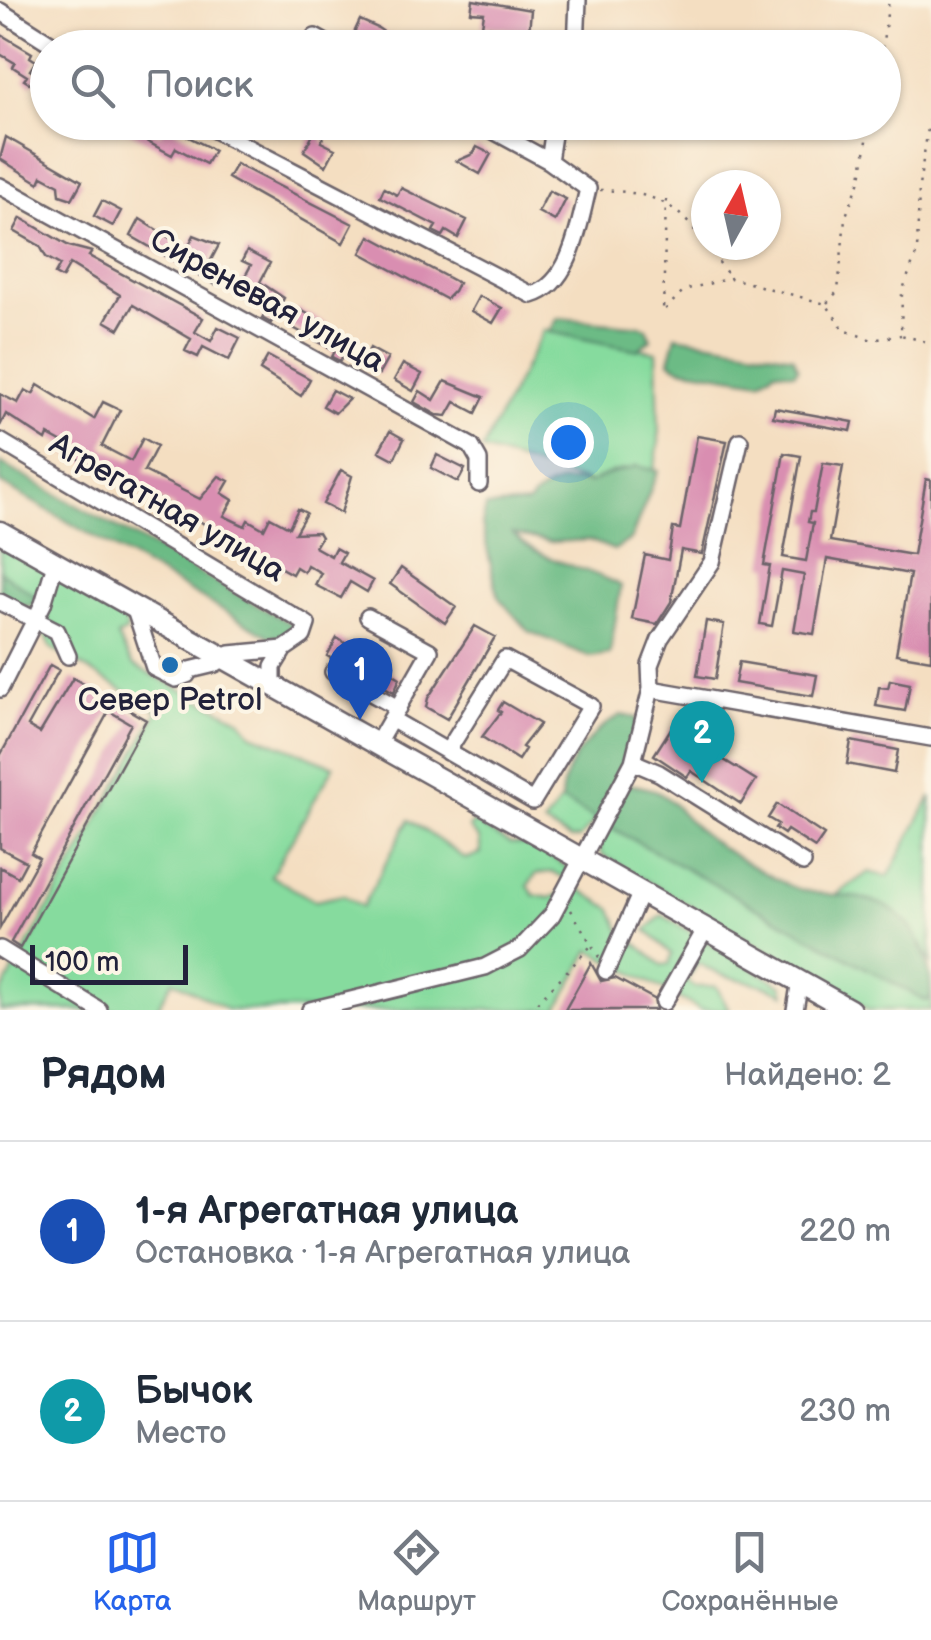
<!DOCTYPE html>
<html lang="ru">
<head>
<meta charset="utf-8">
<style>
  :root { --surface:#fff; --page:#f2f2f3; --text:#1f2937; --muted:#747a83; --line:#e0e1e3; --accent:#2563eb }
  body { margin:0; font-family:"Balsamiq Sans",sans-serif; background:var(--page); color:var(--text) }
  .compass { position:absolute; left:691px; top:170px; width:90px; height:90px; border-radius:50%; background:var(--surface); box-shadow:0 2px 8px #0004; rotate:8deg }
  .scale { position:absolute; left:30px; bottom:25px; width:158px; box-sizing:border-box; padding-left:10px; border:5px solid #22223b; border-top:0; font-size:28px; line-height:35px; white-space:nowrap; color:#22223b; -webkit-text-stroke:8px #fcf5e5; paint-order:stroke }
  .you { position:absolute; left:568px; top:442px; width:35px; height:35px; margin:-25px; border:8px solid #fff; border-radius:50%; background:#1a73e8; box-shadow:0 0 0 15px #1a73e833 }
  .badge { display:grid; place-items:center; width:65px; height:65px; border-radius:50%; background:var(--accent); color:#fff; font-size:32px; font-weight:700 }
  .pin { position:absolute; translate:-50% -82px; filter:drop-shadow(0 2px 5px #0008) }
  .pin::after { content:''; position:absolute; top:52px; width:35px; height:30px; background:inherit; clip-path:polygon(0 0,100% 0,50% 100%) }
  .list { margin:0; padding:0; list-style:none }
  h2 { display:flex; justify-content:space-between; align-items:center; height:130px; margin:0; padding:0 40px; font-size:42px }
  h2 small { font-size:32px; font-weight:400; color:var(--muted) }
  .list li { display:grid; grid-template-columns:65px 1fr auto; gap:30px; align-items:center; box-sizing:border-box; height:180px; padding:0 40px; border-top:2px solid var(--line) }
  .list b { display:block; font-size:38px; white-space:nowrap }
  .list p { margin:0; font-size:32px; white-space:nowrap; color:var(--muted) }
  .list em { font-size:32px; font-style:normal; color:var(--muted) }
  .icon { flex:none; width:55px; height:55px; fill:none; stroke:currentColor; stroke-width:2; stroke-linecap:round; stroke-linejoin:round }
  .map { position:relative; flex:none; width:931px; height:1010px; overflow:hidden }
  .search { position:absolute; background:var(--surface); box-shadow:0 2px 8px #0004; left:30px; right:30px; top:30px; height:110px; display:flex; align-items:center; gap:25px; box-sizing:border-box; padding:0 35px; border-radius:55px; color:var(--muted); font-size:38px }
  .sheet { height:490px; background:var(--surface) }
  nav { display:flex; justify-content:space-around; align-items:center; box-sizing:border-box; height:140px; border-top:2px solid var(--line); background:var(--surface); font-size:28px; color:var(--muted) }
  nav a { display:grid; justify-items:center; gap:5px }
  nav .on { color:var(--accent) }
  .map>svg:first-child { display:block }
  .green { fill:#86db9e; stroke:#547e6c; stroke-width:2.5 }
  .forest { fill:#6cbb85; stroke:#476e60; stroke-width:2.5 }
  .building { fill:#d98eb1 }
  .lines { fill:none; stroke-linecap:round; stroke-linejoin:round }
  .minor-casing { stroke:#6c646a; stroke-width:20 }
  .major-casing { stroke:#6c646a; stroke-width:25 }
  .path { stroke:#6c646a; stroke-width:2.5; stroke-dasharray:2.5 8; stroke-linecap:butt }
  .minor { stroke:#fff; stroke-width:15 }
  .major { stroke:#fff; stroke-width:20 }
  .poi-dot { fill:#1f6fb2; stroke:#fcf5e5; stroke-width:4 }
  .labels { text-anchor:middle; dominant-baseline:central; stroke-width:8; stroke-linejoin:round; paint-order:stroke }
  .street-label { font-size:32px; fill:#22223b; stroke:#fcf5e5 }
  .poi-label { font-size:32px; fill:#22223b; stroke:#fcf5e5 }
</style>
</head>
<body>
<div class="map">
<svg width="931" height="1010" viewBox="0 0 931 1010">
  <rect width="100%" height="100%" fill="#fcf5e5"/>
  <filter id="ink" filterUnits="userSpaceOnUse"><feTurbulence type="fractalNoise" baseFrequency=".01" numOctaves="2"/><feDisplacementMap in="SourceGraphic" scale="20" xChannelSelector="R" yChannelSelector="G"/><feConvolveMatrix kernelMatrix="1 2 1 2 8 2 1 2 1" color-interpolation-filters="sRGB"/></filter>
  <filter id="wash" filterUnits="userSpaceOnUse"><feTurbulence type="fractalNoise" baseFrequency=".0048" numOctaves="4" result="noise"/><feDisplacementMap in="SourceGraphic" scale="40" xChannelSelector="R" yChannelSelector="G"/><feGaussianBlur stdDeviation="2.25" result="paint"/><feColorMatrix in="noise" values="0 0 0 0 0 0 0 0 0 0 0 0 0 0 0 0 0 1.4 0 .05"/><feComposite in="paint" operator="in"/></filter>
  <g filter="url(#wash)">
    <rect width="100%" height="100%" fill="#f4dec1"/>
    <path class="green" d="M544,330L657,352L659,442L654,470C634,466 607,471 591,483L482,450Z
      M0,544L123,612L127,631L117,637L133,665L241,720L252,734L334,766L271,876L315,901L343,895L362,907L409,820L466,859L481,853L479,839L469,828L473,822L510,844L533,845L568,868L569,880L551,872L536,874L528,886L534,895L550,898L576,887L612,909L621,931L662,965L669,964L672,954L646,930L662,915L783,986L785,994C756,978 724,982 699,963L686,981L695,987L716,986L729,1010H701L590,950L557,1010H228L173,980L156,1010H0V995L158,711L51,648L34,605L36,597L0,571Z
      M931,797V965L921,943L837,894L869,872L888,877Z
      M561,800L597,818L579,839H570L544,824Z
      M608,824L926,1001L931,997V1010H869L601,854L599,840Z"/>
    <path class="forest" d="M558,318L641,326L647,328L651,339L638,350L549,332Z
      M676,336L793,356L798,368L794,373L775,370L761,381L680,368L669,361Z
      M0,463L299,628L286,637H270L0,483Z
      M636,466L658,471L631,539L614,550L589,540L551,542L513,534C543,564 587,566 621,586L610,654L590,657L528,631L498,597L482,525L486,507L528,504C545,482 565,479 591,483C605,472 620,474 636,466Z
      M0,571L36,597L34,605L24,607L0,598Z
      M621,715L637,718L634,746L614,783C676,787 667,805 708,838C731,855 762,872 788,885C817,899 856,891 885,906C919,924 931,962 931,997L926,1001L561,800C562,764 592,731 621,715Z"/>
    <g id="blocks">
      <path class="building" d="M473,0L531,10L529,32L482,26L484,13L471,12Z
        M360,20L378,28L407,48H384L358,39L354,33Z
        M0,34L32,53L30,57L36,61L30,70L38,75L32,85L24,80L27,76L13,67L15,63L0,54Z
        M111,122H145L143,126L160,135L165,125L214,150L206,164L176,148L172,155Z
        M315,130L324,135L321,142L335,149L326,166L304,151Z
        M6,137L82,181L72,199L60,195L59,185L42,176L39,183L0,159Z
        M477,147L491,154L480,174L457,161L473,154Z
        M236,164L353,224L343,243L228,178Z
        M384,188L397,195L401,188L467,220L458,238L446,231L443,236L433,231L436,226L380,197Z
        M549,191L566,199L555,221L538,212Z
        M102,201L121,211L113,226L94,216Z
        M21,218L69,246L92,252L89,256L203,318L195,332L211,341L218,327L240,338L229,360L203,347L198,357L185,351L191,339L133,305L119,329L105,321L120,295L70,264L62,278L55,274L60,265L46,257L40,246L14,231Z
        M140,219L187,249L194,235L219,245L210,262L222,269L214,284L131,236Z
        M370,236L458,283L454,291L446,299L361,253Z
        M247,251L270,263L260,282L284,298L271,323L262,318L267,310L236,293L251,265L242,261Z
        M479,296L502,308L493,323L471,311Z
        M297,308L352,338L340,361L332,357L335,351L288,325Z
        M370,348L388,358L379,374L362,363Z
        M268,356L310,379L301,396L260,370Z
        M403,364L422,374L413,391L394,380Z
        M445,381L484,397L476,413L455,402L447,416L437,415L414,402L420,391L434,400Z
        M38,385L94,419L103,402L120,410L102,446L131,461L143,438L157,446L144,471L200,499L219,476L229,481L222,493L233,500L224,516L245,526L248,520L264,529L270,517L289,527L298,509L306,513L295,533L318,532L321,537L315,547L331,556L335,548L344,553L339,562L373,581L367,592L350,582L341,598L315,585L321,573L307,565L304,572L296,567L292,574L241,546L237,553L230,549L234,541L192,517L173,513L175,509L170,505L63,451L66,445L48,435L46,440L6,414L0,426V394L18,403L25,390L33,394Z
        M332,390L349,399L335,413L323,406Z
        M775,408L853,422L851,431L773,417Z
        M390,431L404,439L394,459L379,451Z
        M697,436L727,441L702,554L681,550L671,602L657,624L632,619L645,555L668,560L673,528L680,529Z
        M784,453L801,456L783,557L806,561L813,523L808,522L810,512H814L823,463L843,466L830,541L913,555L926,479L931,480V660L896,654L910,574L827,559L814,634L794,631L804,575L782,571L772,626L760,624L770,566L764,565Z
        M437,455L465,469L458,482L431,468Z
        M341,470L352,476L341,513L323,504Z
        M401,568L456,607L445,623L390,584Z
        M706,621L724,624L715,679L697,676Z
        M475,626L495,637L447,719L426,707L428,698Z
        M337,638L400,678L394,692L327,656Z
        M739,662L817,675L813,696L735,683Z
        M50,665L59,670L28,726L40,733L73,678L146,720L20,948L11,942L131,724L109,711L31,853L39,858L0,928V867L18,877L26,862L0,848V756Z
        M890,680L910,684L905,711L876,706L879,687L888,688Z
        M503,702L540,724L522,747L525,749L518,760L482,737L501,712L498,710Z
        M700,725L709,731L700,745L756,780L741,804L691,771L687,777L654,755L672,727L691,739Z
        M851,741L898,750L894,773L847,764Z
        M777,804L824,835L815,848L787,830L784,834L775,828L778,824L768,818Z
        M591,963L601,981L615,978L654,999L656,1010H565Z"/>
    </g>
  </g>
  <g filter="url(#ink)">
    <use href="#blocks" fill-opacity="0" stroke="#6c646a" stroke-width="2.5"/>
    <g class="lines">
      <g class="minor-casing">
        <path id="minor" d="M0,11L58,48
          M315,37L335,48
          M576,48L578,0
          M199,122L532,295C571,284 579,224 588,189L549,161L555,122
          M477,122L549,161
          M0,186L471,446L479,460V484
          M0,441L307,624L303,636L284,649L230,654L215,664L190,670
          M0,602L57,631L68,656
          M134,607L154,668L176,679L187,675
          M368,617L430,651L377,744
          M333,672L398,708
          M273,685V667L284,649
          M0,689L43,604L55,564
          M651,689L931,738
          M391,719L533,801L591,706L505,659L447,752
          M633,762L659,773L803,863
          M0,949L99,1010
          M606,971L641,892
          M664,1002L706,928
          M310,1010L485,967L520,949L552,915L633,762L651,689L650,665L660,639L712,562L740,441
          M795,1010L800,980"/>
      </g>
      <g class="major-casing">
        <path id="major" d="M0,532L850,1010"/>
      </g>
      <path class="path" d="M882,48L889,0
        M931,109L919,186L917,252L902,292L901,335L931,343
        M600,190C680,193 684,218 730,277
        M666,200L663,312L684,290L731,278L826,304L844,330L872,340L901,335
        M827,303L838,291L845,218L861,178L870,122
        M571,910L600,959
        M530,1010L590,947"/>
      <use href="#minor" class="minor"/>
      <use href="#major" class="major"/>
    </g>
  </g>
  <circle class="poi-dot" cx="170" cy="665" r="10"/>
  <g class="labels">
    <g class="street-label">
      <text transform="translate(267 301) rotate(29)">Сиреневая улица</text>
      <text transform="translate(167 508) rotate(30)">Агрегатная улица</text>
    </g>
    <g class="poi-label">
      <text x="170" y="700">Север Petrol</text>
    </g>
  </g>
</svg>
<svg class="compass" viewBox="-18 -18 36 36"><path d="M0-13l5 13h-10z" fill="#e53935"/><path d="M0 13l5-13h-10z" fill="#747a83"/></svg>
<div class="scale">100 m</div>
<div class="you"></div>
<div class="pin badge" style="left:360px;top:720px;background:#1a4fb4">1</div>
<div class="pin badge" style="left:702px;top:783px;background:#0f9aa8">2</div>
<div class="search"><svg class="icon" aria-label="search" viewBox="0 0 24 24"><circle cx="10" cy="10" r="6"/><path d="M15 15l6 6"/></svg>Поиск</div>
</div>
<section class="sheet">
<h2>Рядом<small>Найдено: 2</small></h2>
<ul class="list">
<li><span class="badge" style="background:#1a4fb4">1</span><div><b>1-я Агрегатная улица</b><p>Остановка · 1-я Агрегатная улица</p></div><em>220 m</em></li>
<li><span class="badge" style="background:#0f9aa8">2</span><div><b>Бычок</b><p>Место</p></div><em>230 m</em></li>
</ul>
</section>
<nav>
<a class="on"><svg class="icon" aria-label="map" viewBox="0 0 24 24"><path d="M3 6l6-2 6 2 6-2v14l-6 2-6-2-6 2zM9 4v14M15 6v14"/></svg>Карта</a>
<a><svg class="icon" aria-label="directions" viewBox="0 0 24 24"><path d="M12 3l9 9-9 9-9-9zM9 14v-3h6M13 9l2 2-2 2"/></svg>Маршрут</a>
<a><svg class="icon" aria-label="saved" viewBox="0 0 24 24"><path d="M7 4h10v16l-5-4-5 4z"/></svg>Сохранённые</a>
</nav>
</body>
</html>
